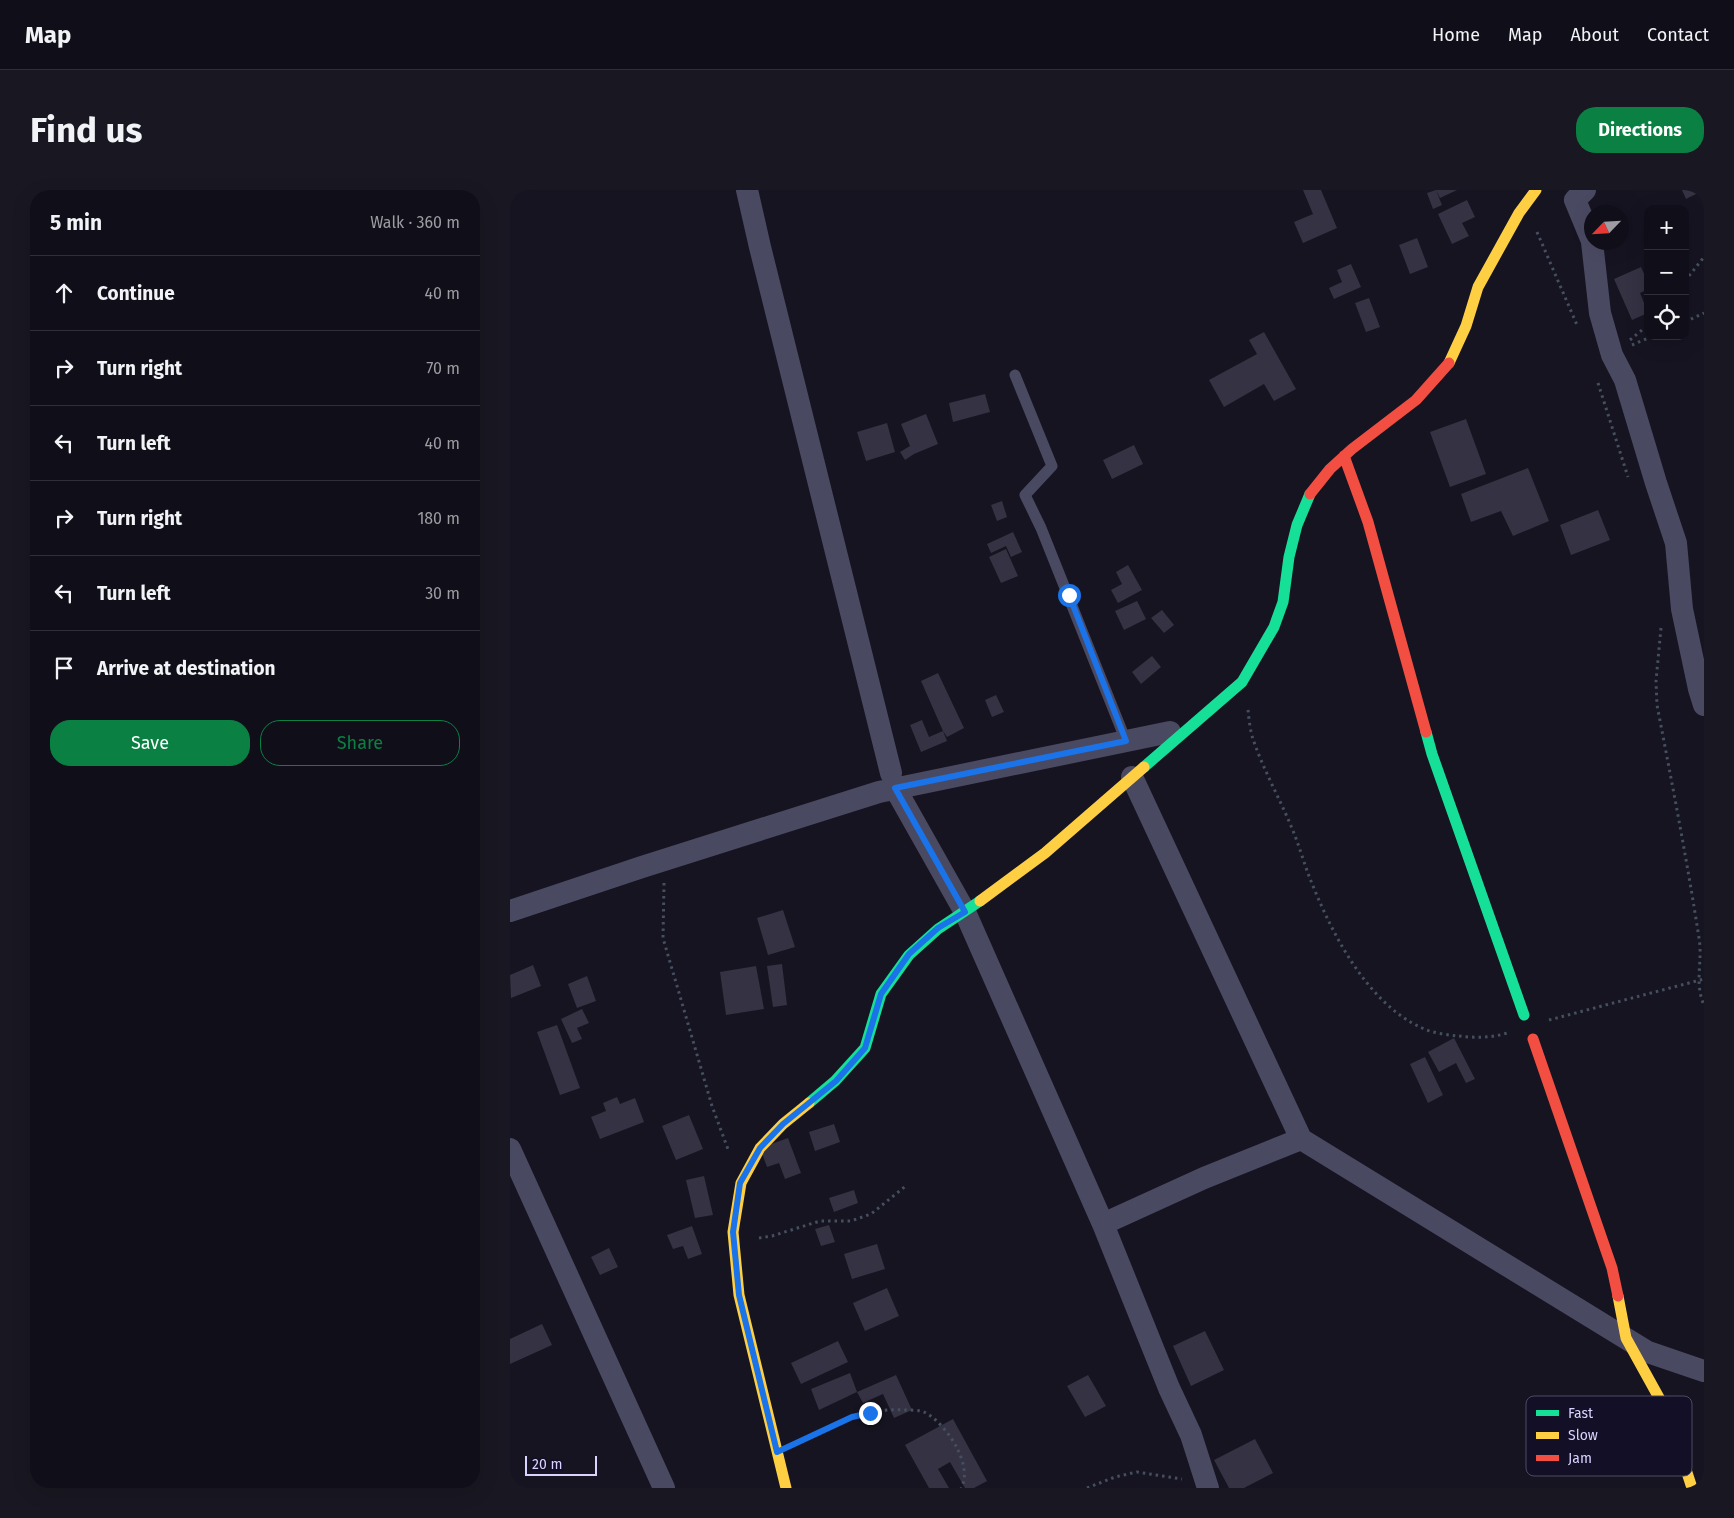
<!DOCTYPE html>
<html lang="en">
<head>
<meta charset="utf-8">
<style>
  :root { --surface:#100f19; --page:#191822; --text:#f1f3f6; --muted:#9c9ca2; --line:#302f38; --accent:#0b8043 }
  body { margin:0; font-family:"Fira Sans",sans-serif; background:var(--page); color:var(--text) }
  .controls { position:absolute; right:15px; top:15px; display:grid; overflow:hidden; border-radius:10px; box-shadow:0 5px 20px #0002 }
  .controls button { width:45px; height:45px; display:grid; place-items:center; padding:0; border:0; border-bottom:1px solid var(--line); background:var(--surface); color:var(--text); font:25px sans-serif }
  .compass { position:absolute; left:1074px; top:15px; width:45px; height:45px; border-radius:50%; background:var(--surface); box-shadow:0 5px 20px #0002; rotate:245deg }
  .scale { position:absolute; left:15px; bottom:12px; width:72px; box-sizing:border-box; padding-left:5px; border:2px solid #d9d4ff; border-top:0; font-size:14px; line-height:18px; white-space:nowrap; color:#d9d4ff; -webkit-text-stroke:4px #130f26; paint-order:stroke }
  .stop { position:absolute; width:15px; height:15px; margin:-11px; border:4px solid #1a73e8; border-radius:50%; background:#fff }
  .stop.end { background:#1a73e8; border-color:#fff; box-shadow:0 1px 5px #0008 }
  .list { margin:0; padding:0; list-style:none }
  h2 { display:flex; justify-content:space-between; align-items:center; height:65px; margin:0; padding:0 20px; font-size:21px }
  h2 small { font-size:16px; font-weight:400; color:var(--muted) }
  .list li { display:grid; grid-template-columns:32px 1fr auto; gap:15px; align-items:center; box-sizing:border-box; height:75px; padding:0 20px; border-top:1px solid var(--line) }
  .list b { display:block; font-size:19px; white-space:nowrap }
  .list em { font-size:16px; font-style:normal; color:var(--muted) }
  .actions { display:flex; gap:10px; padding:15px 20px }
  .actions a { flex:1; padding:11px 0; border:1px solid var(--accent); border-radius:20px; text-align:center; font-size:18px; color:var(--accent) }
  .actions .main { background:var(--accent); color:#fff }
  .icon { flex:none; width:28px; height:28px; fill:none; stroke:currentColor; stroke-width:2; stroke-linecap:round; stroke-linejoin:round }
  .map { position:relative; flex:none; width:1194px; height:1298px; overflow:hidden; border-radius:20px }
  header { display:flex; align-items:center; gap:30px; box-sizing:border-box; height:70px; padding:0 25px; background:var(--surface); border-bottom:1px solid var(--line) }
  header strong { font-size:24px }
  nav { display:flex; gap:28px; margin-inline-start:auto; font-size:18px }
  .intro { display:flex; align-items:center; justify-content:space-between; box-sizing:border-box; height:120px; padding:0 30px }
  h1 { margin:0; font-size:35px }
  .button { padding:12px 22px; border-radius:20px; background:var(--accent); color:#fff; font-size:18px; font-weight:700 }
  main { display:flex; gap:30px; padding:0 30px }
  aside { flex:1; background:var(--surface); border-radius:20px; box-shadow:0 5px 20px #0002 }
  .map>svg:first-child { display:block }
  .building { fill:#343243 }
  .lines { fill:none; stroke-linecap:round; stroke-linejoin:round }
  .path { stroke:#44505f; stroke-width:3; stroke-dasharray:2.5 4; stroke-linecap:butt }
  .lane { stroke:#4a4962; stroke-width:11 }
  .street { stroke:#4a4962; stroke-width:22 }
  .fast { stroke:#16e098; stroke-width:11 }
  .slow { stroke:#ffcf43; stroke-width:11 }
  .jam { stroke:#f24e42; stroke-width:11 }
  .route { stroke:#1a73e8; stroke-width:6 }
  .key { fill:#130f26; stroke:#4e4a67; stroke-width:1 }
  .key-label { font-size:14px; fill:#d9d4ff }
</style>
</head>
<body>
<header>
<strong>Map</strong>
<nav><a>Home</a><a>Map</a><a>About</a><a>Contact</a></nav>
</header>
<div class="intro"><h1>Find us</h1><a class="button">Directions</a></div>
<main>
<aside>
<h2>5 min<small>Walk · 360 m</small></h2>
<ul class="list">
<li><svg class="icon" aria-label="ahead" viewBox="0 0 24 24"><path d="M12 20V5M6 11l6-6 6 6"/></svg><div><b>Continue</b></div><em>40 m</em></li>
<li><svg class="icon" aria-label="right" viewBox="0 0 24 24"><path d="M7 20v-9h11M14 6l5 5-5 5"/></svg><div><b>Turn right</b></div><em>70 m</em></li>
<li><svg class="icon" aria-label="left" viewBox="0 0 24 24"><path d="M17 20v-9H6M10 6l-5 5 5 5"/></svg><div><b>Turn left</b></div><em>40 m</em></li>
<li><svg class="icon" aria-label="right" viewBox="0 0 24 24"><path d="M7 20v-9h11M14 6l5 5-5 5"/></svg><div><b>Turn right</b></div><em>180 m</em></li>
<li><svg class="icon" aria-label="left" viewBox="0 0 24 24"><path d="M17 20v-9H6M10 6l-5 5 5 5"/></svg><div><b>Turn left</b></div><em>30 m</em></li>
<li><svg class="icon" aria-label="arrive" viewBox="0 0 24 24"><path d="M6 21V4h12l-3 4 3 4H6"/></svg><div><b>Arrive at destination</b></div></li>
</ul>
<div class="actions"><a class="main">Save</a><a>Share</a></div>
</aside>
<div class="map">
<svg width="1194" height="1298" viewBox="0 0 1194 1298">
  <rect width="100%" height="100%" fill="#161421"/>
  <path class="building" d="M793,0H811L827,38L793,53L784,32L803,24Z
    M926,0H947L930,8Z
    M926,0L932,15L923,19L917,3Z
    M1172,0H1194L1176,9Z
    M957,10L965,27L952,33L959,46L942,54L928,24Z
    M907,48L918,77L900,84L889,55Z
    M841,74L851,97L824,109L819,98L832,92L827,80Z
    M1131,77L1138,93V99L1130,103L1138,123L1122,130L1104,89Z
    M859,108L870,137L856,142L845,113Z
    M754,142L786,199L764,211L754,194L714,217L699,190L747,164L739,150Z
    M475,204L480,222L443,232L439,213Z
    M416,224L428,254L404,264L395,270L390,262L400,256L391,234Z
    M956,229L976,284L940,297L920,242Z
    M377,233L385,262L356,271L347,242Z
    M624,255L633,274L602,289L593,270Z
    M1018,278L1039,331L1003,346L991,321L961,332L951,304Z
    M492,311L497,327L487,331L481,315Z
    M1088,320L1100,350L1061,365L1050,335Z
    M503,342L512,362L501,367L496,356L481,363L477,354Z
    M496,359L508,386L491,393L479,367Z
    M618,375L632,400L608,413L601,400L612,394L606,382Z
    M627,411L636,429L614,440L605,421Z
    M652,420L664,435L654,443L641,428Z
    M642,466L651,477L631,494L622,482Z
    M428,483L454,538L437,547L433,541L411,491Z
    M486,505L494,522L482,527L475,510Z
    M412,530L419,547L433,541L437,551L411,562L400,535Z
    M273,720L285,757L258,765L247,728Z
    M272,774L277,815L263,817L257,776Z
    M23,775L31,796L1,808L0,785Z
    M246,776L254,819L216,825L210,782Z
    M77,786L86,811L67,818L58,794Z
    M72,819L79,833L67,838L72,849L62,853L51,829Z
    M47,835L70,898L50,905L27,842Z
    M944,848L965,889L956,893L946,873L929,882L918,862Z
    M915,867L933,905L918,913L900,874Z
    M107,907L110,914L125,908L134,932L90,949L81,927L96,921L93,913Z
    M179,925L193,959L166,970L152,936Z
    M324,934L330,952L305,961L299,942Z
    M278,948L291,983L275,989L269,973L257,977L250,958Z
    M194,986L203,1025L185,1028L176,990Z
    M344,1000L348,1013L324,1022L319,1008Z
    M319,1035L325,1052L311,1056L305,1039Z
    M182,1036L192,1064L178,1069L173,1056L163,1059L157,1045Z
    M367,1054L375,1079L342,1089L334,1064Z
    M99,1058L108,1077L90,1085L81,1067Z
    M377,1098L389,1126L355,1141L343,1113Z
    M32,1134L42,1155L0,1174V1149Z
    M695,1141L714,1180L681,1196L663,1156Z
    M328,1151L338,1172L291,1194L281,1173Z
    M340,1183L347,1202L309,1220L301,1199Z
    M386,1185L402,1220L384,1228L373,1204L353,1213L347,1202Z
    M578,1185L596,1216L575,1227L557,1196Z
    M443,1229L477,1291L464,1298H455L440,1272L428,1279L439,1298H419L395,1255Z
    M745,1249L763,1283L734,1298H719L704,1270Z"/>
  <g class="lines">
    <path class="path" d="M1193,0L1194,2
      M1027,42L1067,135
      M1175,91L1194,67
      M1175,132L1194,123
      M1120,150L1138,135
      M1122,155L1143,146
      M1088,193L1118,287
      M1151,438L1146,491L1147,515C1162,593 1177,670 1189,748C1193,771 1184,793 1194,815
      M738,520C739,529 740,540 743,549C753,579 769,607 781,636C788,652 793,670 799,686C820,740 856,813 912,838C923,843 937,845 949,846C965,848 982,848 997,843
      M154,693L153,748L202,916L219,962
      M1039,830L1194,789
      M249,1048L262,1046L310,1031H341L361,1024L397,995
      M290,1252C324,1236 356,1217 395,1220C401,1220 409,1220 414,1222C427,1228 441,1246 447,1258C453,1270 458,1286 451,1298
      M577,1298L605,1287L627,1282L672,1289"/>
    <path class="lane" d="M505,185L542,276L515,305L531,338L616,551"/>
    <path class="street" d="M237,0L250,57L381,583
      M1075,0L1065,10L1082,51
      M1082,52L1090,123L1102,165L1115,190L1146,293L1166,353L1172,419L1189,499L1194,515
      M622,587L791,949
      M385,598L455,722L593,1034
      M0,721L132,677L369,602L660,542
      M0,959L154,1298
      M698,1298L681,1245L659,1198L593,1034L694,988L791,949L1138,1162L1194,1181"/>
    <path class="fast" d="M916,542L922,564L1014,825
      M634,577L732,492L764,437L773,412L779,367L787,335L800,304
      M299,913L325,891L355,858L371,804L399,765L428,739L470,711"/>
    <path class="slow" d="M939,173L956,136L968,97L1009,23L1026,0
      M470,711L535,663L634,577
      M1108,1106L1116,1148L1158,1224L1182,1298
      M276,1298L229,1105L223,1042L231,993L250,958L273,934L299,913"/>
    <path class="jam" d="M834,266L858,332L916,542
      M800,304L820,279L842,259L906,210L939,173
      M1023,849L1102,1078L1108,1106"/>
  </g>
  <g class="lines">
    <path class="route" d="M360,1223L342,1227L267,1262L229,1105L223,1042L230,993L250,958L273,934L326,891L355,858L371,804L399,764L428,738L455,722L385,598L616,551L559,405"/>
  </g>
  <rect x="1016" y="1206" width="166" height="80" rx="8" class="key"/>
  <rect x="1026" y="1220" width="23" height="6" fill="#16e098"/>
  <rect x="1026" y="1242" width="23" height="7" fill="#ffcf43"/>
  <rect x="1026" y="1265" width="23" height="6" fill="#f24e42"/>
  <g class="key-label">
    <text x="1058" y="1228">Fast</text>
    <text x="1058" y="1250">Slow</text>
    <text x="1058" y="1273">Jam</text>
  </g>
</svg>
<div class="controls">
<button>+</button>
<button>−</button>
<button><svg class="icon" aria-label="locate" viewBox="0 0 24 24"><circle cx="12" cy="12" r="6"/><path d="M12 2v4M12 18v4M2 12h4M18 12h4"/></svg></button>
</div>
<svg class="compass" viewBox="-18 -18 36 36"><path d="M0-13l5 13h-10z" fill="#e53935"/><path d="M0 13l5-13h-10z" fill="#9c9ca2"/></svg>
<div class="scale">20 m</div>
<div class="stop" style="left:559px;top:405px"></div>
<div class="stop end" style="left:360px;top:1223px"></div>
</div>
</main>
</body>
</html>
